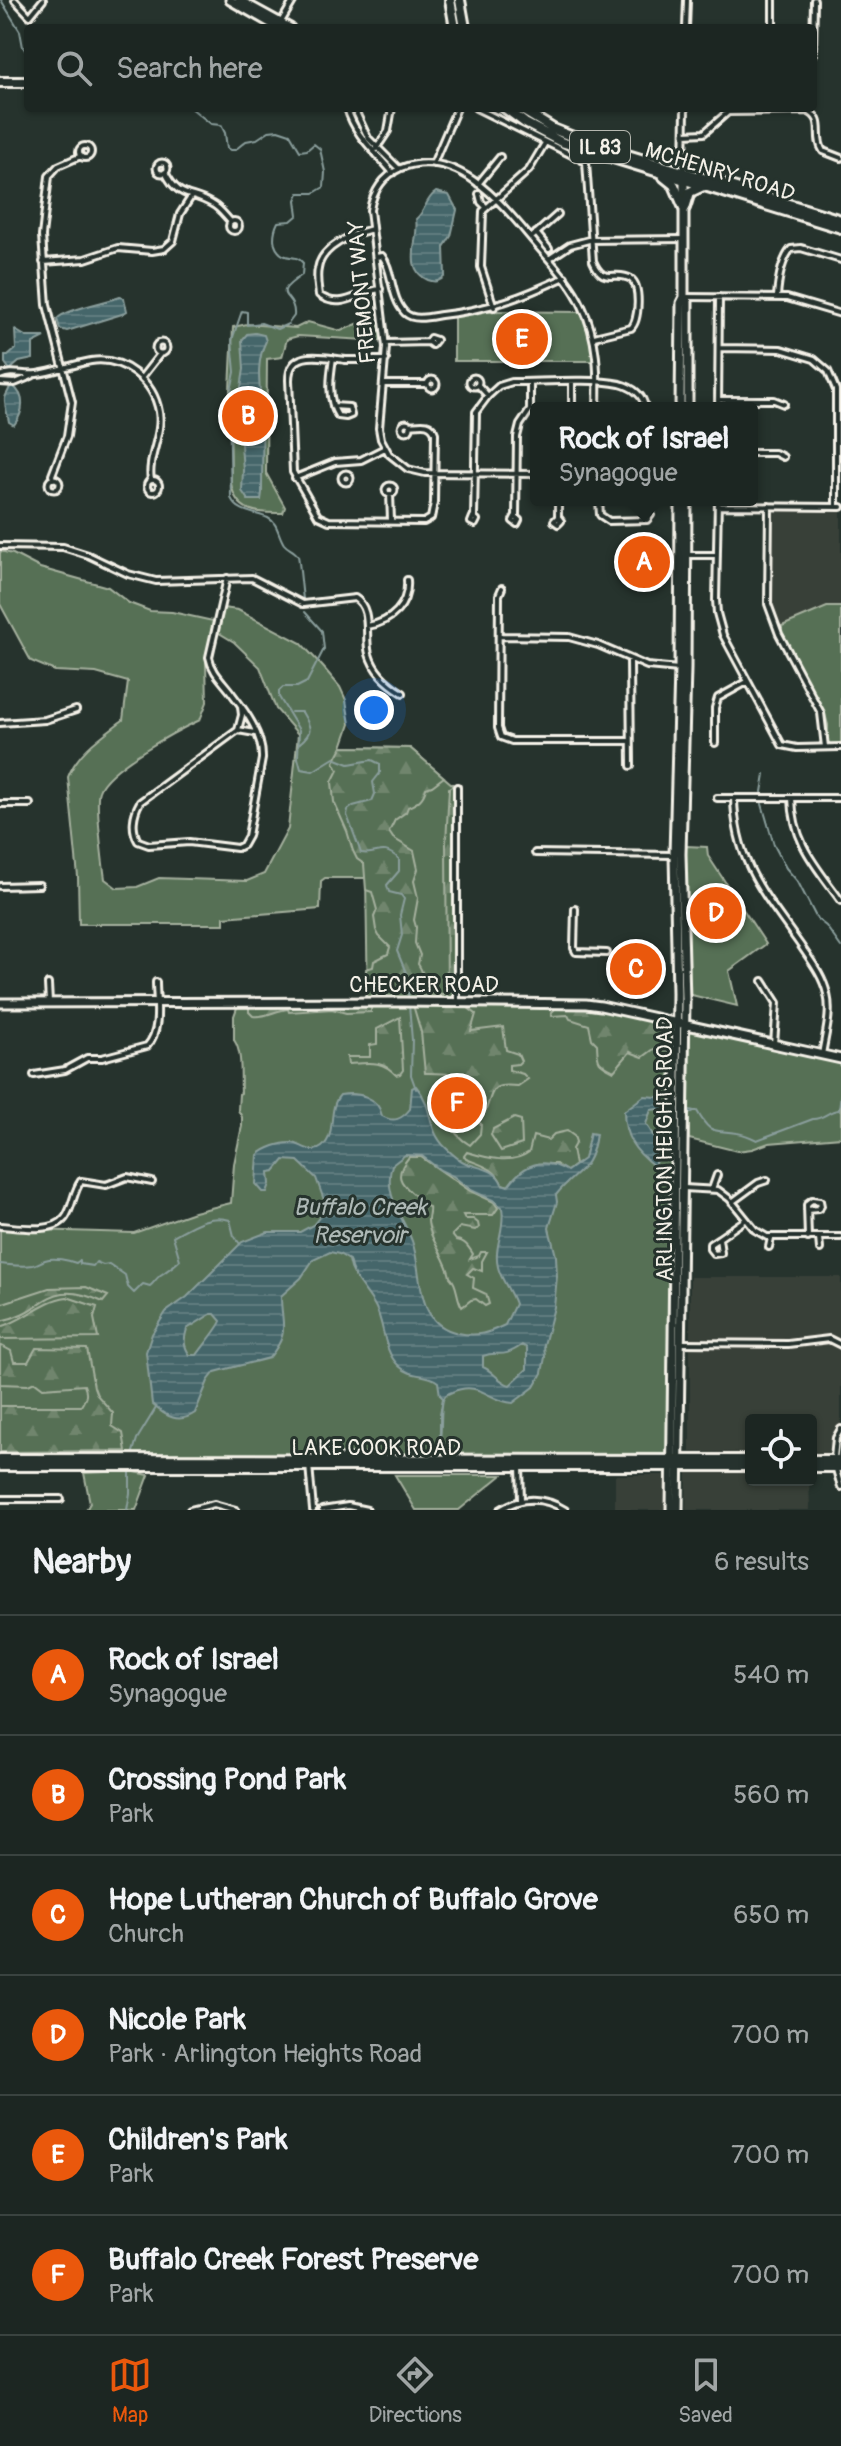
<!DOCTYPE html>
<html lang="en">
<head>
<meta charset="utf-8">
<style>
  :root { --surface:#1c2622; --page:#252e2a; --text:#f1f3f6; --muted:#a0a5a5; --line:#3a4340; --accent:#ea580c }
  body { margin:0; font-family:Pangolin,sans-serif; background:var(--page); color:var(--text) }
  .controls { position:absolute; right:24px; bottom:24px; display:grid; overflow:hidden; border-radius:8px; box-shadow:0 2px 6px #0004 }
  .controls button { width:72px; height:72px; display:grid; place-items:center; padding:0; border:0; border-bottom:2px solid var(--line); background:var(--surface); color:var(--text); font:40px sans-serif }
  .you { position:absolute; left:374px; top:710px; width:28px; height:28px; margin:-20px; border:6px solid #fff; border-radius:50%; background:#1a73e8; box-shadow:0 0 0 12px #1a73e833 }
  .badge { display:grid; place-items:center; width:52px; height:52px; border-radius:50%; background:var(--accent); color:#fff; font-size:26px; font-weight:700 }
  .pin { position:absolute; translate:-50% -50%; border:4px solid #fff; box-shadow:0 2px 8px #0006 }
  .popup { position:absolute; left:530px; top:402px; width:228px; height:104px; box-sizing:border-box; display:grid; place-content:center; border-radius:8px; background:var(--surface); filter:drop-shadow(0 2px 6px #0005); font-size:26px; white-space:nowrap; color:var(--muted) }
  .popup b { font-size:30px; color:var(--text) }
  .popup::after { content:''; position:absolute; left:50%; top:100%; margin-left:-16px; border:16px solid transparent; border-top-color:var(--surface) }
  .list { margin:0; padding:0; list-style:none }
  h2 { display:flex; justify-content:space-between; align-items:center; height:104px; margin:0; padding:0 32px; font-size:34px }
  h2 small { font-size:26px; font-weight:400; color:var(--muted) }
  .list li { display:grid; grid-template-columns:52px 1fr auto; gap:24px; align-items:center; box-sizing:border-box; height:120px; padding:0 32px; border-top:2px solid var(--line) }
  .list b { display:block; font-size:30px; white-space:nowrap }
  .list p { margin:0; font-size:26px; white-space:nowrap; color:var(--muted) }
  .list em { font-size:26px; font-style:normal; color:var(--muted) }
  .icon { flex:none; width:44px; height:44px; fill:none; stroke:currentColor; stroke-width:2; stroke-linecap:round; stroke-linejoin:round }
  .map { position:relative; flex:none; width:841px; height:1510px; overflow:hidden }
  .search { position:absolute; background:var(--surface); box-shadow:0 2px 6px #0004; left:24px; right:24px; top:24px; height:88px; display:flex; align-items:center; gap:20px; box-sizing:border-box; padding:0 28px; border-radius:8px; color:var(--muted); font-size:30px }
  .sheet { height:824px; background:var(--surface) }
  nav { display:flex; justify-content:space-around; align-items:center; box-sizing:border-box; height:112px; border-top:2px solid var(--line); background:var(--surface); font-size:22px; color:var(--muted) }
  nav a { display:grid; justify-items:center; gap:4px }
  nav .on { color:var(--accent) }
  .map>svg:first-child { display:block }
  .built { fill:#393f37 }
  .green { fill:#567055; stroke:#a5b09e; stroke-width:2 }
  .forest { fill:url(#forest-firs); stroke:#a5b09e; stroke-width:2 }
  .water { fill:url(#water-rules); stroke:#8a9e9c; stroke-width:2; fill-rule:evenodd }
  .lines { fill:none; stroke-linecap:round; stroke-linejoin:round }
  .stream { stroke:#8a9e9c; stroke-width:2 }
  .street-casing { stroke:#f4f1e8; stroke-width:10 }
  .secondary-casing { stroke:#f4f1e8; stroke-width:13 }
  .primary-casing { stroke:#f4f1e8; stroke-width:14 }
  .street { stroke:#26332d; stroke-width:4 }
  .secondary { stroke:#26332d; stroke-width:7 }
  .primary { stroke:#26332d; stroke-width:8 }
  .labels { text-anchor:middle; dominant-baseline:central; stroke-width:6; stroke-linejoin:round; paint-order:stroke }
  .shield { fill:#26332d; stroke:#b6b8b0; stroke-width:2 }
  .shield-label { font-size:20px; font-weight:bold; fill:#f4f1e8 }
  .street-label { font-size:22px; fill:#f4f1e8; stroke:#26332d }
  .water-label { font-size:24px; font-style:italic; fill:#aeb9b6; stroke:#26332d }
</style>
</head>
<body>
<div class="map">
<svg width="841" height="1510" viewBox="0 0 841 1510">
  <defs>
    <pattern id="forest-firs" width="22" height="20" patternUnits="userSpaceOnUse" patternTransform="scale(2)"><rect width="22" height="20" fill="#567055"/><path d="M5 1l3.5 6h-7zM16 11l3.5 6h-7z" fill="#6f856d"/></pattern>
    <pattern id="water-rules" width="6" height="5" patternUnits="userSpaceOnUse" patternTransform="scale(2)"><rect width="6" height="5" fill="#44666a"/><path d="M0 2.5h6" fill="none" stroke="#607c7f"/></pattern>
  </defs>
  <rect width="100%" height="100%" fill="#26332d"/>
  <filter id="ink" filterUnits="userSpaceOnUse"><feTurbulence type="fractalNoise" baseFrequency=".0125" numOctaves="2"/><feDisplacementMap in="SourceGraphic" scale="16" xChannelSelector="R" yChannelSelector="G"/><feConvolveMatrix kernelMatrix="1 2 1 2 8 2 1 2 1" color-interpolation-filters="sRGB"/></filter>
  <g filter="url(#ink)">
    <path class="built" d="M774,508L841,509V607H827L779,628L771,606L770,584L771,510Z
      M690,1277H841V1454H811V1420H751V1453L690,1452Z
      M687,1473H751V1480H809L810,1510H686Z
      M615,1475H666V1510H615Z"/>
    <path class="green" d="M485,311L581,312L589,334L594,361H454V316Z
      M381,321L382,341L298,336L287,339L282,357L267,359L266,473L285,507L283,513C256,513 236,513 231,483L230,390L233,327L247,324L296,328L308,322L341,331L357,324Z
      M0,551L13,554L40,568L108,587L129,603L150,611L172,612L213,621L206,662L207,702L200,720C176,731 107,768 99,791C95,801 103,865 105,879L117,888L137,887L159,878L247,881L264,874L288,829L298,734L276,709L260,667L234,642L216,631L223,608L238,610L301,643L323,667L340,687L346,700L350,724L342,747L410,748L453,785L454,1004L579,1006L674,1025L669,1450L665,1455L0,1456V1229L134,1233L194,1212L231,1203L234,1164L242,1126V1117L238,1110L239,1094L241,1093C240,1076 243,1053 234,1040V1016L238,1005L368,1007L366,878H325L321,881L320,909L224,917V924H79L78,877L68,777C78,751 102,736 123,720L128,682L96,673L55,671L31,661L0,604Z
      M827,607H841V744H830L828,742V725L825,714L782,632V626Z
      M686,846L707,847L708,856L766,944L729,971L737,1006L687,994Z
      M691,1029L841,1062V1137L769,1143L752,1149L737,1151L689,1139L686,1032Z
      M130,1471L149,1475L136,1510H86L90,1503L84,1473Z
      M395,1475H502L459,1510H416Z"/>
    <path class="forest" d="M342,747L410,748L444,777L432,786L426,788C424,798 418,803 408,807L406,812L395,820L389,832L393,838L414,851L418,869L414,881L418,898L414,920L416,927L415,943L420,955L418,964C423,972 425,978 420,987L426,993L443,994L440,999H373L366,997V969L373,967L374,961L388,954L390,947L379,936L376,930L374,917L377,910L372,892L366,890L364,864L357,859L353,851L347,831L334,802L332,782L338,770L334,762Z
      M453,785L454,995L452,998H447L446,843L449,788Z
      M249,1005H361L371,1008V1012L346,1013L332,1009L289,1012L288,1009C275,1010 266,1018 253,1016L249,1012Z
      M413,1005H464L476,1014L471,1031L503,1027L506,1050L518,1054L521,1061L518,1064L509,1065V1070L523,1074L528,1079L518,1086C489,1083 494,1090 485,1112C478,1105 476,1098 472,1089C464,1072 441,1073 425,1073L421,1032Z
      M564,1006L605,1008L669,1024L672,1028V1052L654,1049L643,1057L630,1052L614,1071C596,1062 598,1062 597,1044L592,1039L589,1025L570,1019L568,1015L552,1016L551,1013L555,1009H561Z
      M400,1017L403,1070L400,1074L396,1075C381,1059 369,1063 348,1064L347,1057H370V1045L377,1044V1029Z
      M445,1084C463,1093 466,1112 481,1124L480,1134L470,1145C452,1135 434,1104 445,1084Z
      M514,1118L521,1120L522,1144L501,1151L491,1135L493,1129Z
      M567,1131L574,1136L576,1142L572,1149L575,1165L566,1172L556,1164H550L509,1186L502,1184C496,1168 481,1165 466,1159L464,1156L467,1152C487,1158 512,1165 529,1152L533,1136L548,1140L554,1134Z
      M409,1157H421L470,1191L494,1202L498,1208L493,1215H463L465,1219H473L478,1223L479,1228L475,1230L460,1227L452,1235L456,1240C465,1241 468,1246 473,1254L470,1259L479,1256L481,1252H487L482,1261V1271L473,1268L467,1274L474,1278L473,1288L486,1294L489,1304L485,1306L476,1299L471,1300L462,1307C456,1298 458,1284 450,1277C447,1258 428,1238 428,1220C428,1215 430,1211 429,1207L423,1205C411,1187 387,1183 409,1157Z
      M86,1287L108,1296L103,1302C45,1276 48,1312 0,1321V1304L49,1288Z
      M67,1297L97,1307L94,1318L98,1338L0,1339V1327C24,1321 42,1300 67,1297Z
      M2,1346L11,1351L14,1362H28L36,1348L87,1349L94,1387L97,1395L113,1413L112,1426L123,1433L126,1451L0,1452V1406H81C86,1398 88,1394 84,1385L43,1388L35,1382L28,1385L0,1384V1347Z"/>
    <path class="water" d="M436,192L449,195L457,210L451,236L444,247L445,276C440,281 436,283 428,280C402,269 420,238 416,219C426,211 425,199 436,192Z
      M120,297L124,298L127,311L122,314L67,331L60,329L57,319C64,310 106,302 120,297Z
      M15,330L27,337H45L33,343V359L19,362L11,369L12,375L16,378L12,381L13,386C26,396 24,412 14,425L9,422C8,415 4,405 5,398C7,391 11,390 11,381L7,380L10,370L5,363V356H8L16,349Z
      M255,333L264,335L266,341C254,365 261,391 262,417C263,442 262,468 262,493L261,500H248L242,491L243,470L238,407L244,369L242,340L247,334Z
      M416,1086C434,1107 426,1129 446,1148C451,1153 459,1160 466,1163C480,1169 496,1168 502,1184L508,1186C524,1163 544,1157 567,1171L584,1159L590,1133L596,1134C591,1172 577,1169 556,1195L557,1202L549,1228L556,1256L557,1276L554,1307L544,1345L545,1357L542,1373L534,1387L513,1403C488,1401 480,1380 452,1392C447,1394 445,1395 443,1400C440,1412 442,1427 440,1439V1414L443,1398L440,1395L438,1382C425,1372 413,1379 399,1366C383,1351 385,1327 376,1308C368,1291 352,1280 349,1260L339,1254L330,1252L313,1260L301,1278L281,1296C281,1325 291,1332 269,1358L215,1372L208,1381L195,1413C179,1424 166,1417 152,1404L146,1352L152,1334L166,1312L187,1297L242,1242L268,1232H300L313,1225L321,1215L324,1200L316,1178L298,1161L284,1160L275,1171L269,1172L270,1184L267,1192H263L256,1184L258,1155C265,1148 282,1142 293,1143C302,1145 312,1155 322,1147C337,1135 327,1109 340,1095C358,1092 378,1096 382,1116C394,1123 402,1119 410,1109L412,1088ZM405,1155L422,1156L440,1170L453,1176L471,1190L493,1200L502,1208C506,1228 493,1247 498,1267C501,1280 511,1291 515,1304L505,1325C488,1333 478,1337 458,1333C413,1323 424,1275 412,1241C402,1215 383,1194 392,1165ZM211,1314H215L221,1321C218,1329 203,1346 197,1355H190C183,1346 184,1339 187,1329ZM522,1345L527,1348V1369L510,1385C499,1382 493,1371 483,1367V1356C499,1350 501,1360 522,1345Z
      M644,1096L657,1097C668,1110 678,1107 694,1111L689,1114L658,1109L651,1110L646,1124C656,1138 661,1150 654,1166C635,1151 624,1138 624,1111Z"/>
    <g class="lines">
      <path class="stream" d="M1,0L20,31L23,47L28,54
        M191,108L211,124L221,125L225,133L227,148L230,150H235L246,141L257,139L269,131L278,130L290,134L300,151L307,150L314,144L320,149L325,172L324,187L314,193H299L296,200L298,215L291,221L278,222C273,232 271,248 283,255C292,259 296,255 303,263L302,275C267,299 296,291 294,316L288,324L277,329L261,323L247,325V312L242,311L232,340L235,372L229,400L231,498C238,513 254,512 268,518C278,523 278,535 284,544C288,549 295,550 298,556C299,558 302,592 303,599
        M305,612L322,631L324,649L307,682L297,687H283L279,691V697L299,730L298,758L301,769L313,771L334,758L349,764L372,760L380,764V773L373,782L375,794L372,801L353,806L348,810L347,815L361,853C379,856 381,843 399,859V871L387,885L389,892L401,895L404,899L400,915L402,935L397,951L409,980L408,998
        M291,712H302C311,727 314,731 300,743
        M762,792L765,774
        M762,804L774,845L786,868L798,882L817,919L826,926L841,947
        M409,1005L412,1040L411,1075L416,1089
        M839,1109L841,1093
        M694,1111H697C711,1136 713,1129 737,1133C744,1134 751,1137 757,1140L813,1119C824,1119 829,1110 839,1110
        M0,1264C11,1265 22,1267 33,1265C37,1264 40,1262 45,1260C54,1257 68,1260 76,1263L80,1260V1264L93,1266L96,1262L103,1265L109,1264L125,1275L128,1287L134,1293L143,1284L150,1286C154,1283 157,1277 162,1274C169,1269 174,1266 180,1260L173,1236C190,1227 209,1213 230,1220L234,1236L240,1244
        M133,1452L137,1439L156,1408
        M127,1510L130,1493V1472"/>
      <g class="street-casing">
        <path id="street" d="M15,0L30,16L43,0
          M773,0V28
          M281,22L294,0
          M686,28L687,0
          M813,54L814,0
          M347,108C355,136 375,151 393,173
          M354,108L368,138L399,169
          M476,108L586,162L593,261C604,287 615,269 631,279C641,286 639,321 631,328L594,337
          M685,134L704,133L728,112L807,111C827,119 813,136 823,151L841,158
          M79 152a6 6 0 1 1 12 0a6 6 0 1 1-12 0Z
          M376,149L388,131L392,108
          M156.5 168a5.5 5.5 0 1 1 11 0a5.5 5.5 0 1 1-11 0Z
          M433,164L457,108
          M684,170L685,108
          M165,172C179,200 190,191 212,204C220,208 225,216 231,222
          M478,184L500,157
          M479,194L481,202L486,207
          M229 226a5 5 0 1 1 10 0a5 5 0 1 1-10 0Z
          M372,229C353,234 321,246 318,269C316,277 318,287 319,295C341,311 358,292 380,289
          M536,233L549,249
          M531,238L558,214
          M376,257L382,256C393,270 390,298 405,313C414,321 429,317 441,315C488,310 522,297 565,277
          M549,259L570,245L589,240L685,239
          M43,262L85,259L118,248L152,251L164,249L173,241L180,214L191,197
          M686,297L787,298L841,314
          M777,297C778,282 781,261 791,249L801,248L841,260
          M494,307L481,267L483,211L529,170L545,143
          M430,338L436,340L432,345L428,342Z
          M155.5 348a5.5 5.5 0 1 1 11 0a5.5 5.5 0 1 1-11 0Z
          M386,343L428,342
          M719,348L781,349L814,359L828,371L836,390V506
          M386,360C372,360 359,360 346,360C325,358 289,347 289,380L293,472L318,516L329,521L424,522L431,518L434,503L435,433C431,421 421,424 410,425
          M0,376C13,370 23,376 37,374C55,372 73,364 91,361C123,356 154,381 159,412C163,435 147,458 151,480
          M142,377L160,354
          M469.5 382a4.5 4.5 0 1 1 9 0a4.5 4.5 0 1 1-9 0Z
          M427.5 384a4.5 4.5 0 1 1 9 0a4.5 4.5 0 1 1-9 0Z
          M0,382L15,383L32,376
          M572,382V408
          M383,384H427
          M478,385L488,396
          M719,400H774L784,404
          M333,406L349,407L351,415L346,417L338,416C327,399 330,377 333,358
          M718,408L719,297
          M401.5 427a4.5 4.5 0 1 1 9 0a4.5 4.5 0 1 1-9 0Z
          M752,453H775L783,457
          M341.5 478a4.5 4.5 0 1 1 9 0a4.5 4.5 0 1 1-9 0Z
          M536,474L425,473L408,469L389,454L381,439L379,428L386,347L370,210C373,192 383,176 401,168C458,146 503,205 535,243C552,263 571,282 582,306C598,339 598,373 597,408
          M295,478L335,462L361,460L385,448
          M48.5 484a5.5 5.5 0 1 1 11 0a5.5 5.5 0 1 1-11 0Z
          M53,479L52,475L67,436L72,402L47,305L42,236L49,176L58,166L81,156
          M147 486a6 6 0 1 1 12 0a6 6 0 1 1-12 0Z
          M385.5 490a4.5 4.5 0 1 1 9 0a4.5 4.5 0 1 1-9 0Z
          M390,494L391,520
          M599,500L600,515L609,521L647,520L651,515L652,500
          M718,500L716,600L717,613L723,635L782,745L797,748L841,747
          M718,506L841,507
          M769,506L768,604L779,634L821,713L825,747
          M473,517L477,520L475,524L471,522Z
          M474,517L476,412L488,396L499,386L512,382C542,382 592,378 620,384C632,387 644,395 645,408
          M515,517L519,520L517,524L513,521Z
          M516,517L517,437L520,425L530,410V382
          M558,517L561,521L558,524L554,521Z
          M558,517V500
          M0,546L63,547L88,555L128,574L156,581L252,578L303,604L355,598C373,609 364,636 369,654C374,672 388,684 403,693
          M687,555H717
          M227,578L209,657C212,673 224,682 233,695C247,713 263,736 262,759L248,836L243,845L237,848L189,842L149,845L138,841C131,829 133,814 140,802L238,730L242,715L241,707
          M502,588L499,595L498,728L501,737L512,741H630
          M367,626C392,622 409,605 407,580
          M499,636L569,637L598,645L647,666L679,669
          M630,661L631,766
          M0,723L45,720L76,710
          M238,730L255,733
          M715,743V708L718,698L747,682
          M457,787V1002
          M717,798H841
          M734,798C735,863 766,896 801,946C811,961 823,976 827,994C832,1014 825,1035 822,1055
          M792,798C793,843 816,866 841,901
          M0,804H30
          M535,853L673,855
          M0,886L39,885
          M575,909L574,948L576,952L607,953
          M763,981L777,1003L774,1044
          M48,984L49,1003
          M34,1075L65,1070L87,1058H102L147,1046C162,1030 156,1001 156,982
          M684,1188L718,1190L730,1199L755,1230L767,1237H841
          M712,1189L717,1175
          M732,1202L758,1183L767,1180
          M807,1210L818,1209L821,1206L820,1201L812,1200L808,1203L807,1205L808,1238
          M0,1226C17,1227 53,1234 65,1218C73,1207 73,1192 81,1181L106,1185L127,1177L152,1182
          M719,1238L710,1244V1249L714,1254L721,1253L719,1238L745,1220
          M819,1238L820,1249
          M769,1247L771,1238
          M681,1343L788,1344L829,1339L841,1345
          M834,1458L836,1438L841,1429
          M839,1461L841,1445
          M309,1465L313,1510
          M520,1466L521,1500
          M835,1466L841,1487
          M0,1499H61
          M190,1510L214,1504L236,1510
          M322,1510L348,1506L367,1510
          M500,1510C522,1496 544,1497 565,1510"/>
      </g>
      <g class="secondary-casing">
        <path id="secondary" d="M230,0L279,28
          M239,0L290,28
          M684,297L688,302V408
          M680,408L681,303L684,297V175
          M0,1003L403,1002L586,1004L601,1006L841,1059
          M671,1510L677,993L674,855L679,669L680,500
          M678,1510L685,1000L681,854L686,669L687,500"/>
      </g>
      <g class="primary-casing">
        <path id="primary" d="M450,0L455,28
          M460,0L465,28
          M0,82H28
          M505,108L525,123L561,142L841,228
          M519,108L553,129L588,143L841,220
          M664,177L674,185L684,208
          M685,208L690,192L703,186
          M0,1459L751,1460
          M811,1460H841
          M0,1466H751
          M811,1467H841"/>
      </g>
      <use href="#street" class="street"/>
      <use href="#secondary" class="secondary"/>
      <use href="#primary" class="primary"/>
    </g>
  </g>
  <g class="labels">
    <rect class="shield" x="570" y="131" width="60" height="32" rx="6"/>
    <g class="shield-label">
      <text x="600" y="147">IL 83</text>
    </g>
    <g class="street-label">
      <text transform="translate(720 172) rotate(17)">MCHENRY ROAD</text>
      <text transform="translate(362 292) rotate(-95)">FREMONT WAY</text>
      <text x="424" y="985">CHECKER ROAD</text>
      <text transform="translate(665 1149) rotate(-90)">ARLINGTON HEIGHTS ROAD</text>
      <text x="376" y="1448">LAKE COOK ROAD</text>
    </g>
    <g class="water-label">
      <text x="360" y="1207">Buffalo Creek<tspan x="360" dy="28">Reservoir</tspan></text>
    </g>
  </g>
</svg>
<div class="controls">
<button><svg class="icon" aria-label="locate" viewBox="0 0 24 24"><circle cx="12" cy="12" r="6"/><path d="M12 2v4M12 18v4M2 12h4M18 12h4"/></svg></button>
</div>
<div class="you"></div>
<div class="pin badge" style="left:644px;top:562px">A</div>
<div class="popup"><b>Rock of Israel</b>Synagogue</div>
<div class="pin badge" style="left:248px;top:416px">B</div>
<div class="pin badge" style="left:636px;top:969px">C</div>
<div class="pin badge" style="left:716px;top:913px">D</div>
<div class="pin badge" style="left:522px;top:339px">E</div>
<div class="pin badge" style="left:457px;top:1103px">F</div>
<div class="search"><svg class="icon" aria-label="search" viewBox="0 0 24 24"><circle cx="10" cy="10" r="6"/><path d="M15 15l6 6"/></svg>Search here</div>
</div>
<section class="sheet">
<h2>Nearby<small>6 results</small></h2>
<ul class="list">
<li><span class="badge">A</span><div><b>Rock of Israel</b><p>Synagogue</p></div><em>540 m</em></li>
<li><span class="badge">B</span><div><b>Crossing Pond Park</b><p>Park</p></div><em>560 m</em></li>
<li><span class="badge">C</span><div><b>Hope Lutheran Church of Buffalo Grove</b><p>Church</p></div><em>650 m</em></li>
<li><span class="badge">D</span><div><b>Nicole Park</b><p>Park · Arlington Heights Road</p></div><em>700 m</em></li>
<li><span class="badge">E</span><div><b>Children's Park</b><p>Park</p></div><em>700 m</em></li>
<li><span class="badge">F</span><div><b>Buffalo Creek Forest Preserve</b><p>Park</p></div><em>700 m</em></li>
</ul>
</section>
<nav>
<a class="on"><svg class="icon" aria-label="map" viewBox="0 0 24 24"><path d="M3 6l6-2 6 2 6-2v14l-6 2-6-2-6 2zM9 4v14M15 6v14"/></svg>Map</a>
<a><svg class="icon" aria-label="directions" viewBox="0 0 24 24"><path d="M12 3l9 9-9 9-9-9zM9 14v-3h6M13 9l2 2-2 2"/></svg>Directions</a>
<a><svg class="icon" aria-label="saved" viewBox="0 0 24 24"><path d="M7 4h10v16l-5-4-5 4z"/></svg>Saved</a>
</nav>
</body>
</html>
